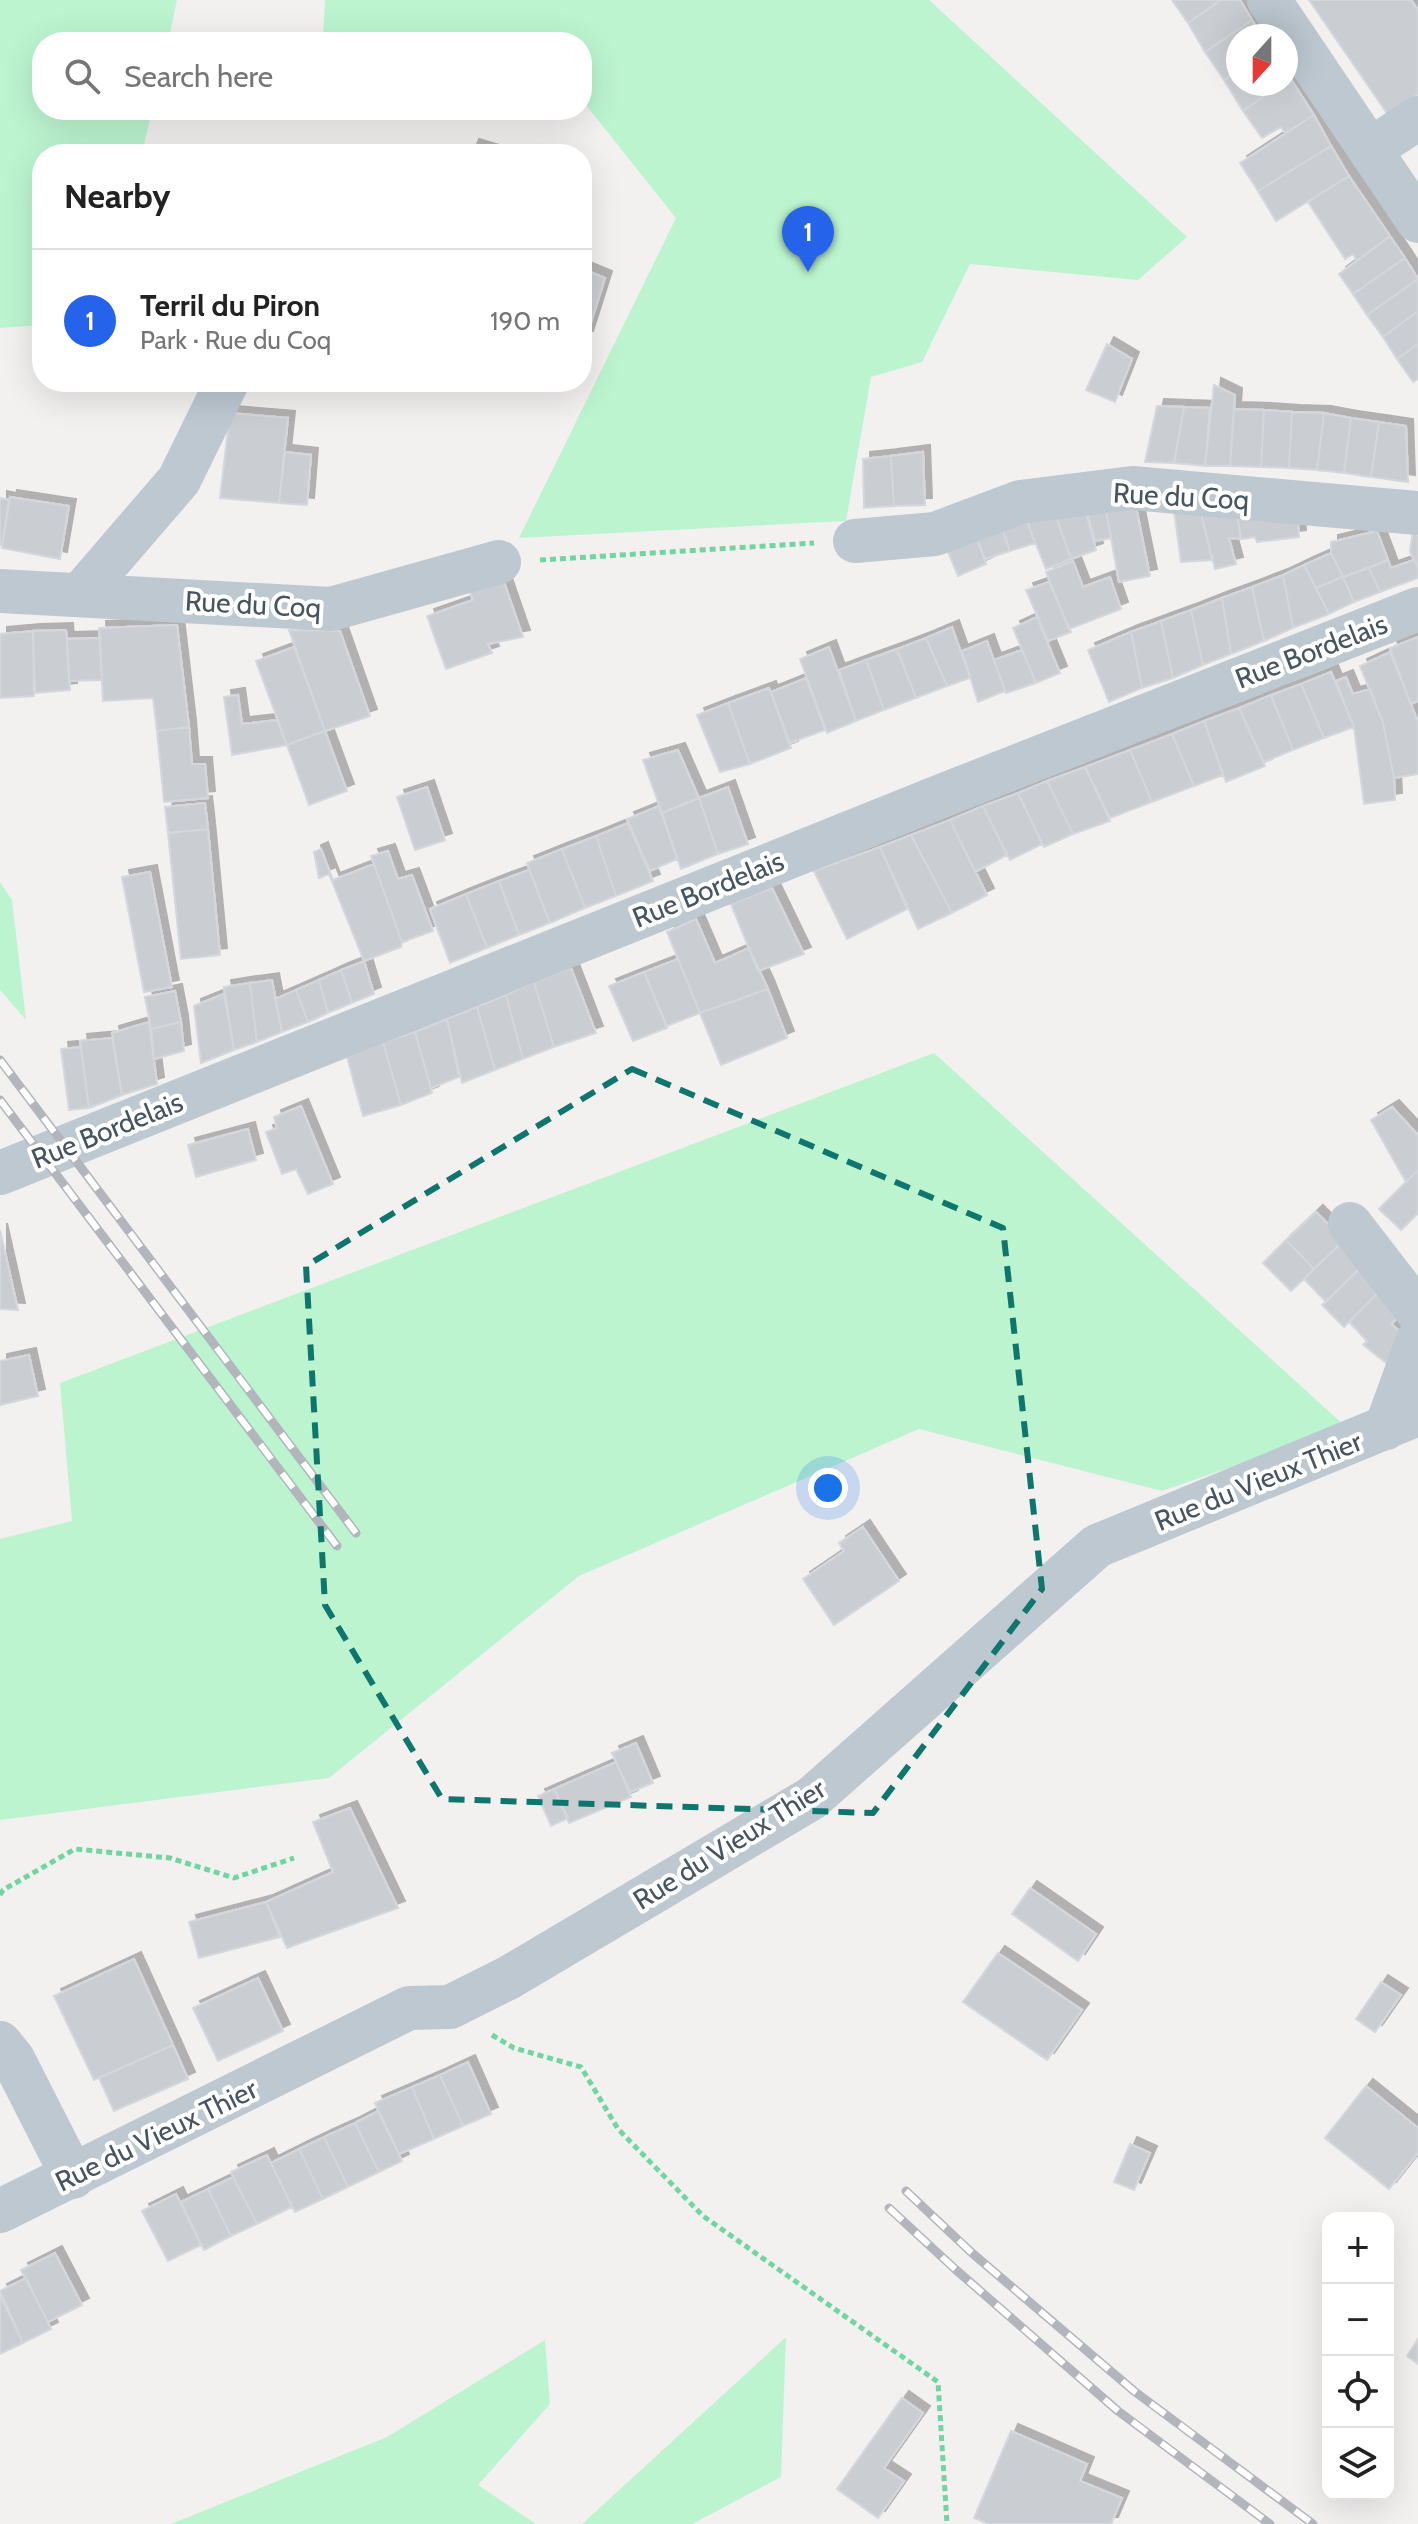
<!DOCTYPE html>
<html lang="en">
<head>
<meta charset="utf-8">
<style>
  :root { --surface:#fff; --page:#f6f6f6; --text:#222; --muted:#767676; --line:#e0e0e0; --accent:#2563eb }
  body { margin:0; font-family:Cabin,sans-serif; background:var(--page); color:var(--text) }
  .controls { position:absolute; right:24px; bottom:24px; display:grid; overflow:hidden; border-radius:16px; box-shadow:0 8px 32px #0002 }
  .controls button { width:72px; height:72px; display:grid; place-items:center; padding:0; border:0; border-bottom:2px solid var(--line); background:var(--surface); color:var(--text); font:40px sans-serif }
  .compass { position:absolute; left:1226px; top:24px; width:72px; height:72px; border-radius:50%; background:var(--surface); box-shadow:0 8px 32px #0002; rotate:201deg }
  .you { position:absolute; left:828px; top:1488px; width:28px; height:28px; margin:-20px; border:6px solid #fff; border-radius:50%; background:#1a73e8; box-shadow:0 0 0 12px #1a73e833 }
  .badge { display:grid; place-items:center; width:52px; height:52px; border-radius:50%; background:var(--accent); color:#fff; font-size:26px; font-weight:700 }
  .pin { position:absolute; translate:-50% -66px; filter:drop-shadow(0 2px 4px #0008) }
  .pin::after { content:''; position:absolute; top:42px; width:28px; height:24px; background:inherit; clip-path:polygon(0 0,100% 0,50% 100%) }
  .list { margin:0; padding:0; list-style:none }
  h2 { display:flex; justify-content:space-between; align-items:center; height:104px; margin:0; padding:0 32px; font-size:34px }
  h2 small { font-size:26px; font-weight:400; color:var(--muted) }
  .list li { display:grid; grid-template-columns:52px 1fr auto; gap:24px; align-items:center; box-sizing:border-box; height:144px; padding:0 32px; border-top:2px solid var(--line) }
  .list b { display:block; font-size:30px; white-space:nowrap }
  .list p { margin:0; font-size:26px; white-space:nowrap; color:var(--muted) }
  .list em { font-size:26px; font-style:normal; color:var(--muted) }
  .icon { flex:none; width:44px; height:44px; fill:none; stroke:currentColor; stroke-width:2; stroke-linecap:round; stroke-linejoin:round }
  .map { position:relative; flex:none; width:1418px; height:2524px; overflow:hidden }
  .search { position:absolute; background:var(--surface); box-shadow:0 8px 32px #0002; left:32px; top:32px; width:560px; height:88px; display:flex; align-items:center; gap:20px; box-sizing:border-box; padding:0 28px; border-radius:32px; color:var(--muted); font-size:30px }
  .panel { position:absolute; background:var(--surface); box-shadow:0 8px 32px #0002; left:32px; top:144px; width:560px; height:248px; border-radius:32px }
  .map>svg:first-child { display:block }
  .green { fill:#bcf4d0 }
  .building { fill:#caced3; stroke:#d4d7dd; stroke-width:2; filter:url(#shadow) }
  .lines { fill:none; stroke-linecap:round; stroke-linejoin:round }
  .path { stroke:#70d5a1; stroke-width:5; stroke-dasharray:6 4; stroke-linecap:butt }
  .minor { stroke:#bdc8d1; stroke-width:44 }
  .rail-casing { stroke:#b2b6bc; stroke-width:9 }
  .rail { stroke:#fff; stroke-width:6; stroke-dasharray:18; stroke-linecap:butt }
  .marked { fill:none; stroke:#0f766e; stroke-width:6; stroke-dasharray:16 10; stroke-linejoin:round }
  .labels { text-anchor:middle; dominant-baseline:central; stroke-width:8; stroke-linejoin:round; paint-order:stroke }
  .street-label { font-size:28px; fill:#465560; stroke:#fff }
</style>
</head>
<body>
<div class="map">
<svg width="1418" height="2524" viewBox="0 0 1418 2524">
  <defs>
    <filter id="shadow"><feDropShadow dx="7" dy="-7" stdDeviation="0" flood-color="#0004"/></filter>
  </defs>
  <rect width="100%" height="100%" fill="#f3f0f0"/>
  <path class="green" d="M0,0H177L168,42H42V110H152L142,154H42V325L0,328Z
    M325,0H929L1187,237L1138,280L970,264L922,362L871,377L846,521L519,538L676,218L582,100V42H323Z
    M0,882L12,900L26,1020L0,990Z
    M934,1053L1346,1427L1162,1491L919,1429L579,1576L329,1778L0,1820V1539L72,1521L60,1383Z
    M786,2337L781,2477L692,2524H582Z
    M545,2340L550,2404L478,2485L536,2524H171L387,2437Z"/>
  <path class="building" d="M1172,0H1221L1188,23Z
    M1221,0H1240L1252,20L1205,52L1188,23Z
    M1309,0H1411L1418,10V94L1389,116Z
    M1252,20L1262,36H1238V71L1224,80L1205,52Z
    M1238,71V84H1281L1243,111L1224,80Z
    M1290,78L1314,115L1285,133L1281,127L1262,138L1243,111L1281,84H1286Z
    M1314,115L1331,146L1258,191L1240,163Z
    M472,146L499,154H469Z
    M1331,146L1349,176L1276,221L1258,191Z
    M1349,176L1390,236L1357,261L1353,254L1345,259L1308,202Z
    M1390,236L1405,258L1353,294L1339,274Z
    M1405,258L1418,279L1367,315L1353,294Z
    M582,261L584,262L583,269L605,278L586,338L582,337Z
    M1418,279V311L1383,337L1367,315Z
    M1418,311V344L1397,359L1383,337Z
    M1107,344L1132,359L1115,402L1086,390Z
    M1418,344V379L1413,382L1397,359Z
    M1214,385L1235,395L1230,466H1205Z
    M1157,406L1184,407L1174,463L1145,462Z
    M1184,407L1210,408L1205,466L1174,463Z
    M1234,409L1264,410L1261,467L1230,466Z
    M1264,410L1292,412L1289,468L1261,467Z
    M1292,412L1324,413L1317,470L1289,468Z
    M230,413L288,418L279,503L220,498Z
    M1324,413L1351,418L1344,473L1317,470Z
    M1351,418L1379,422L1371,477L1344,473Z
    M1379,422L1406,426L1408,482L1371,477Z
    M285,452L311,455L307,505L279,503Z
    M923,452L925,505L894,506L891,456Z
    M891,456L894,506L864,508L863,459Z
    M10,497L69,506L60,559L2,548Z
    M0,498L9,500L2,545H0Z
    M1135,502L1150,576L1119,582L1105,505Z
    M1173,504L1199,505L1212,560L1181,562Z
    M1084,505L1096,550L1071,559L1053,508Z
    M1085,505H1105L1111,538L1095,541Z
    M1199,505L1236,506L1241,539L1229,538L1236,564L1215,569Z
    M1236,506L1297,510L1299,537L1257,542L1255,537L1241,539Z
    M1053,508L1071,559L1046,569L1023,512Z
    M1023,512L1035,543L1010,551L998,518Z
    M998,518L1010,551L985,559L973,529Z
    M1414,522L1418,523V568L1410,552Z
    M973,529L986,564L958,576L943,540Z
    M1377,531L1388,560L1343,577L1331,553V542Z
    M1331,553L1343,577L1316,588L1304,565Z
    M1388,560L1391,568L1414,560L1418,568V578L1380,592L1369,568Z
    M1073,561L1083,587L1110,577L1121,609L1069,629L1046,572Z
    M1304,565L1329,614L1293,628L1283,575Z
    M1369,568L1380,592L1354,602L1343,577Z
    M1283,575L1293,628L1264,641L1252,587Z
    M1343,577L1354,602L1329,614L1316,588Z
    M504,582L523,637L488,644L492,653L446,669L427,616L473,600L469,589Z
    M1049,582L1071,632L1048,641L1026,590Z
    M1252,587L1264,641L1231,654L1222,598Z
    M1222,598L1231,654L1203,665L1191,610Z
    M1191,610L1203,665L1173,678L1161,621Z
    M1037,617L1060,673L1036,683L1013,628Z
    M1161,621L1173,678L1142,688L1131,632Z
    M177,625L189,727L157,731L153,698L103,701L99,628Z
    M952,627L970,678L947,686L926,638Z
    M66,630L70,690L35,693L33,631Z
    M289,630L340,631L370,716L325,731Z
    M33,631L34,696L0,698V634Z
    M1131,632L1142,688L1109,702L1088,650Z
    M1418,637V701L1411,704L1390,648Z
    M100,638L102,680L69,681L67,639Z
    M926,638L947,686L916,698L897,649Z
    M987,641L1005,691L978,702L962,651Z
    M294,647L325,731L287,745L256,661Z
    M829,647L856,721L827,733L800,659Z
    M897,649L916,698L884,710L866,660Z
    M1022,650L1036,683L1006,693L994,660Z
    M1390,652L1418,722V774L1394,778L1383,723L1360,666Z
    M866,660L884,710L856,721L839,670Z
    M1331,672L1354,727L1324,738L1301,684Z
    M1346,677L1353,694L1370,689L1383,723L1394,778L1395,800L1364,804L1354,727L1336,681Z
    M806,678L825,730L790,743L771,692Z
    M1301,684L1324,738L1293,750L1271,695Z
    M769,688L791,748L750,764L728,703Z
    M238,695L242,724L277,720L287,745L232,755L224,697Z
    M1271,695L1293,750L1264,762L1239,708Z
    M728,703L750,764L720,772L697,715Z
    M1239,708L1265,766L1226,782L1204,721Z
    M1204,721L1223,775L1194,786L1172,734Z
    M189,727L192,764H205L208,798L164,802L157,731Z
    M325,731L347,791L309,805L287,745Z
    M1172,734L1194,786L1152,802L1130,750Z
    M678,750L699,798L662,813L643,760Z
    M1130,750L1152,802L1110,818L1085,767Z
    M1085,767L1110,821L1073,834L1047,781Z
    M1047,781L1073,834L1044,847L1018,793Z
    M427,787L445,840L415,850L397,797Z
    M728,787L748,844L718,854L699,798Z
    M1018,793L1042,844L1010,860L983,806Z
    M699,798L718,854L681,869L662,813Z
    M205,803L208,829L168,833L165,807Z
    M659,806L677,859L650,871L627,819Z
    M983,806L1007,855L975,872L950,820Z
    M950,820L987,895L952,913L911,835Z
    M628,823L653,881L616,896L596,836Z
    M208,829L220,955L181,959L168,833Z
    M911,835L952,913L918,929L880,847Z
    M596,836L616,896L585,908L562,849Z
    M880,847L907,909L847,939L814,871Z
    M321,849L333,880L374,864L402,942L401,947L364,961L329,874L319,878L314,852Z
    M562,849L585,908L550,923L527,863Z
    M388,851L398,879L412,875L433,931L402,942L371,856Z
    M529,870L550,923L519,935L499,881Z
    M150,872L172,987L144,992L122,877Z
    M499,881L519,935L487,948L466,894Z
    M772,888L804,954L758,971L731,904Z
    M466,894L487,948L450,963L430,909Z
    M696,919L715,963L749,948L768,989L700,1013L667,932Z
    M678,959L700,1013L667,1026L644,972Z
    M364,961L374,994L352,1003L341,970Z
    M571,968L596,1033L554,1047L534,982Z
    M341,970L352,1003L328,1013L319,980Z
    M644,972L667,1028L633,1041L609,986Z
    M272,980L282,1032L257,1042L250,983Z
    M319,980L328,1013L308,1022L296,990Z
    M534,982L554,1047L523,1059L506,995Z
    M250,983L257,1042L234,1050L224,987Z
    M768,989L787,1038L721,1065L700,1013Z
    M296,990L308,1022L282,1032L275,999Z
    M175,991L181,1022L151,1029L145,997Z
    M224,994L234,1050L201,1063L194,1006Z
    M506,995L523,1059L495,1070L477,1007Z
    M477,1007L495,1070L462,1083L447,1019Z
    M447,1019L459,1077L431,1088L415,1032Z
    M149,1022L157,1084L122,1095L112,1033Z
    M181,1022L184,1051L154,1059L151,1029Z
    M415,1032L432,1093L401,1105L383,1042Z
    M112,1038L122,1095L89,1108L80,1041Z
    M383,1042L401,1105L363,1116L347,1057Z
    M81,1047L89,1108L69,1110L61,1049Z
    M301,1106L333,1184L308,1194L296,1169L282,1174L266,1132L277,1128L274,1117Z
    M1392,1107L1418,1135V1170L1406,1182L1371,1120Z
    M248,1129L256,1160L196,1177L188,1145Z
    M1418,1170V1213L1401,1230L1379,1209Z
    M1316,1212L1344,1240L1314,1269L1286,1240Z
    M0,1230L18,1310L0,1309Z
    M1286,1240L1314,1269L1291,1291L1263,1263Z
    M1344,1240L1366,1262L1326,1302L1304,1279Z
    M1366,1262L1387,1284L1344,1327L1322,1305Z
    M1387,1284L1409,1307L1391,1324L1409,1339L1389,1365L1363,1345L1367,1341L1349,1322Z
    M29,1355L38,1396L0,1405V1361Z
    M863,1527L899,1581L834,1625L803,1579L844,1551L839,1543Z
    M636,1743L653,1783L630,1792L612,1753Z
    M616,1762L631,1797L569,1823L554,1789Z
    M554,1789L568,1818L551,1826L538,1796Z
    M350,1808L398,1908L287,1948L266,1902L333,1872L313,1822Z
    M1030,1888L1096,1934L1078,1961L1012,1914Z
    M266,1902L280,1937L199,1958L189,1922Z
    M998,1953L1082,2010L1047,2060L963,2002Z
    M134,1959L173,2045L94,2080L54,1996Z
    M258,1978L283,2031L218,2061L193,2008Z
    M1381,1982L1401,1995L1375,2032L1356,2019Z
    M173,2045L188,2079L114,2111L99,2078Z
    M468,2062L491,2114L463,2126L440,2075Z
    M440,2075L463,2126L434,2139L412,2087Z
    M1366,2086L1418,2128V2153L1389,2189L1325,2138Z
    M412,2087L434,2139L399,2154L375,2103Z
    M378,2111L402,2161L379,2172L355,2123Z
    M355,2123L379,2172L348,2187L324,2137Z
    M324,2137L348,2187L323,2199L299,2149Z
    M1130,2144L1150,2153L1134,2190L1114,2182Z
    M299,2149L323,2199L295,2212L271,2163Z
    M267,2155L292,2207L257,2224L231,2172Z
    M233,2177L257,2224L231,2236L208,2189Z
    M208,2189L231,2236L204,2250L181,2202Z
    M176,2194L201,2245L168,2261L142,2211Z
    M55,2253L82,2305L48,2322L21,2270Z
    M26,2278L51,2329L23,2343L0,2291Z
    M0,2295L23,2343L0,2354Z
    M1418,2339V2364L1407,2356Z
    M902,2398L923,2413L884,2468L904,2481L878,2518L837,2489Z
    M1011,2431L1087,2464L1080,2481L1122,2498L1111,2524H989L974,2518Z"/>
  <g class="lines">
    <path class="path" d="M540,560L814,543
      M0,1895L3,1890L75,1849L170,1858L234,1878L294,1858
      M492,2035L514,2048L581,2067L618,2129L703,2216L938,2382L947,2524"/>
    <path class="minor" d="M1269,0L1418,221
      M1370,150L1418,118
      M855,541L935,534L1020,502L1132,488L1418,513
      M0,591L331,609L499,562
      M80,595L179,480L227,382
      M0,1173L949,793L1418,609
      M1350,1224L1418,1312
      M1386,1428L1418,1340
      M0,2043L13,2059L73,2177
      M0,2211L409,2008L450,2007L508,1978L812,1798L1097,1546L1418,1414"/>
    <g class="rail-casing">
      <path id="rail" d="M0,1060L356,1533
        M0,1100L337,1546
        M906,2191L972,2253L1134,2391L1313,2524
        M889,2208L955,2269L1118,2411L1270,2524"/>
    </g>
    <use href="#rail" class="rail"/>
  </g>
  <path class="marked" d="M632,1069L1003,1228L1042,1589L873,1813L442,1799L325,1605L306,1266Z"/>
  <g class="labels">
    <g class="street-label">
      <text transform="translate(1181 496) rotate(3)">Rue du Coq</text>
      <text transform="translate(253 604) rotate(3)">Rue du Coq</text>
      <text transform="translate(1311 651) rotate(-21)">Rue Bordelais</text>
      <text transform="translate(708 889) rotate(-22)">Rue Bordelais</text>
      <text transform="translate(107 1130) rotate(-22)">Rue Bordelais</text>
      <text transform="translate(1258 1481) rotate(-22)">Rue du Vieux Thier</text>
      <text transform="translate(729 1844) rotate(-32)">Rue du Vieux Thier</text>
      <text transform="translate(156 2135) rotate(-26)">Rue du Vieux Thier</text>
    </g>
  </g>
</svg>
<div class="controls">
<button>+</button>
<button>−</button>
<button><svg class="icon" aria-label="locate" viewBox="0 0 24 24"><circle cx="12" cy="12" r="6"/><path d="M12 2v4M12 18v4M2 12h4M18 12h4"/></svg></button>
<button><svg class="icon" aria-label="layers" viewBox="0 0 24 24"><path d="M12 4l9 5-9 5-9-5zM3 14l9 5 9-5"/></svg></button>
</div>
<svg class="compass" viewBox="-18 -18 36 36"><path d="M0-13l5 13h-10z" fill="#e53935"/><path d="M0 13l5-13h-10z" fill="#767676"/></svg>
<div class="you"></div>
<div class="pin badge" style="left:808px;top:272px">1</div>
<div class="search"><svg class="icon" aria-label="search" viewBox="0 0 24 24"><circle cx="10" cy="10" r="6"/><path d="M15 15l6 6"/></svg>Search here</div>
<section class="panel">
<h2>Nearby<small></small></h2>
<ul class="list">
<li><span class="badge">1</span><div><b>Terril du Piron</b><p>Park · Rue du Coq</p></div><em>190 m</em></li>
</ul>
</section>
</div>
</body>
</html>
